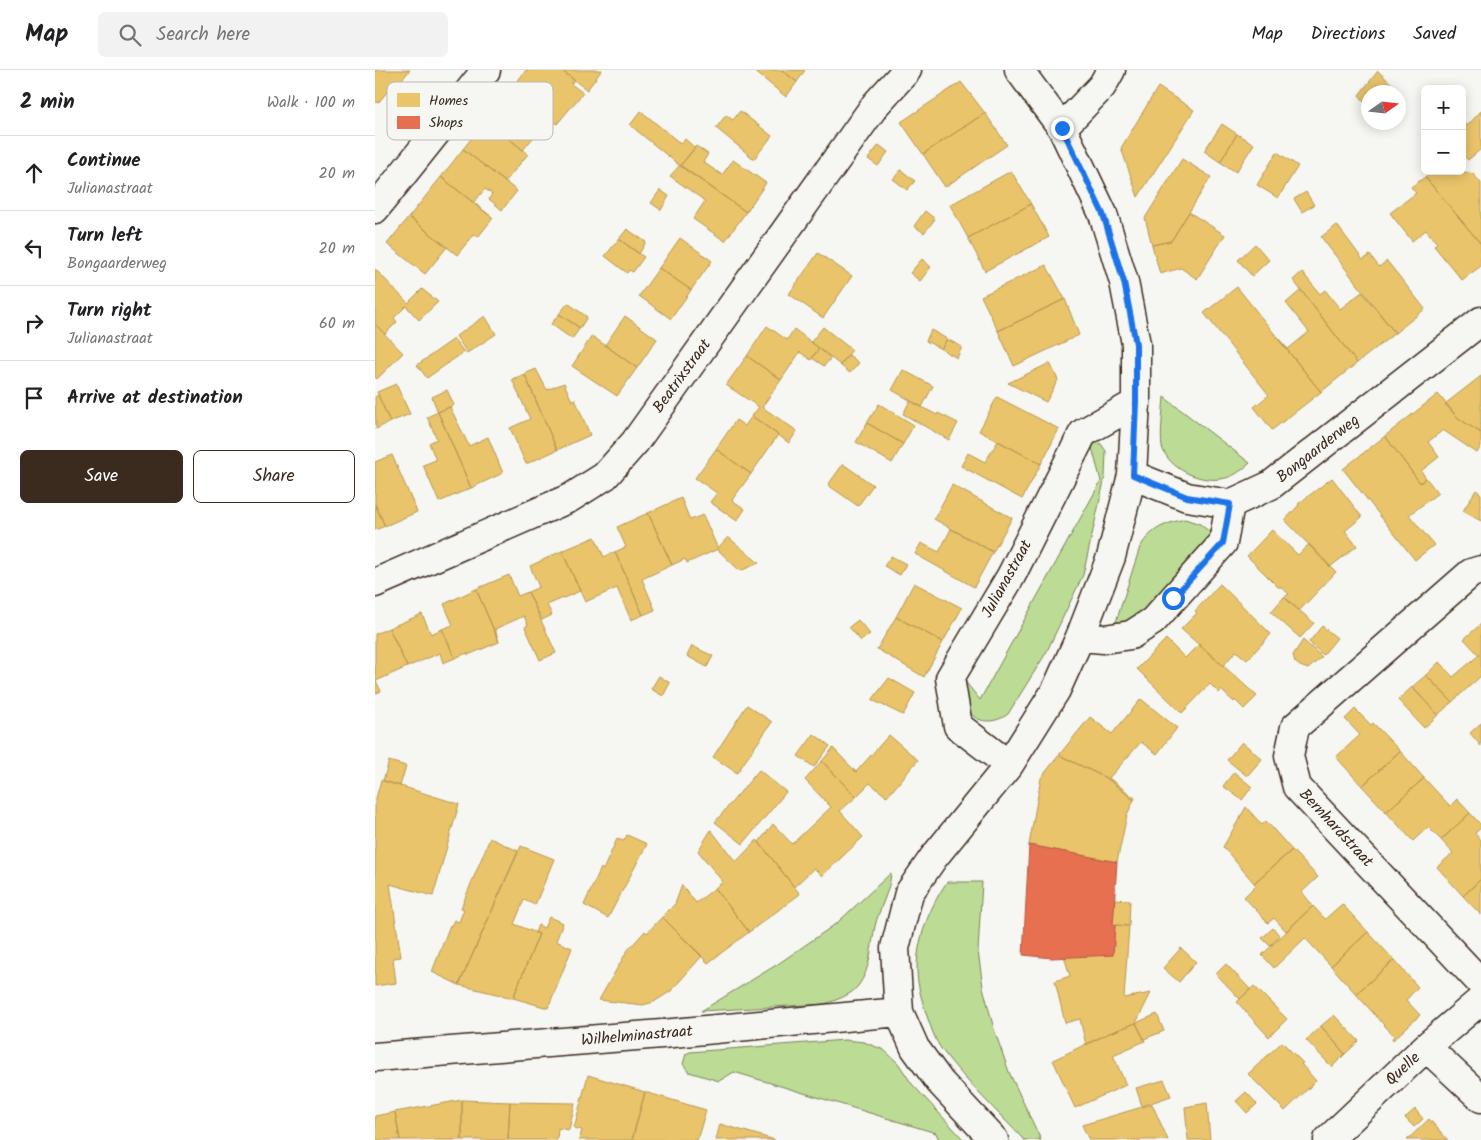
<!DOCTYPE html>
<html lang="en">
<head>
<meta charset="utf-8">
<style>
  :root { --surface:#fff; --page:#f2f2f2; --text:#202124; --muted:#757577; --line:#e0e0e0; --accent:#3b2a1e }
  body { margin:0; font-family:Kalam,sans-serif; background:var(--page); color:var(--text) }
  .controls { position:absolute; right:15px; top:15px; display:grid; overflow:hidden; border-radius:8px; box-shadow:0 2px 12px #0003 }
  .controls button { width:45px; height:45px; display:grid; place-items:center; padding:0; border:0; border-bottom:1px solid var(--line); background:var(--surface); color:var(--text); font:25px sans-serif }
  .compass { position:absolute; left:986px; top:15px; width:45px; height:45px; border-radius:50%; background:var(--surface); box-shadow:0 2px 12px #0003; rotate:76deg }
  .stop { position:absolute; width:15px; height:15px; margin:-11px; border:4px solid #1a73e8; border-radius:50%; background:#fff }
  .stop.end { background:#1a73e8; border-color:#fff; box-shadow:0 1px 5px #0008 }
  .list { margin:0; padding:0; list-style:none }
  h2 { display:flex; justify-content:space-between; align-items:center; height:65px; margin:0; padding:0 20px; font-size:21px }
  h2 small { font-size:16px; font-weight:400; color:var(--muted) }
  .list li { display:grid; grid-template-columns:32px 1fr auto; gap:15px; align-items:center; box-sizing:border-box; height:75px; padding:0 20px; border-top:1px solid var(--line) }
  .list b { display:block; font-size:19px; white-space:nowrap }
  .list p { margin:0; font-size:16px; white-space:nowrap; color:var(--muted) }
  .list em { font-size:16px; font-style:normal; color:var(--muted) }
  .actions { display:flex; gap:10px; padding:15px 20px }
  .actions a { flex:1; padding:11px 0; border:1px solid var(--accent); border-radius:8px; text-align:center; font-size:18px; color:var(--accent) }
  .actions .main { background:var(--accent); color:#fff }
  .icon { flex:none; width:28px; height:28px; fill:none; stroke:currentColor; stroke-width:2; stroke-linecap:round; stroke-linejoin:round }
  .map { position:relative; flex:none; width:1106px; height:1070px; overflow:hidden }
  header { display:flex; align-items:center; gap:30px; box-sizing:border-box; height:70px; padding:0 25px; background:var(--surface); border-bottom:1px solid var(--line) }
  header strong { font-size:24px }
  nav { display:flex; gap:28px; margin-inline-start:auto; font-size:18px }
  .search { width:350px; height:45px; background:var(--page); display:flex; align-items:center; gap:12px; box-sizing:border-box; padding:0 18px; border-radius:8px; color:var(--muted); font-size:19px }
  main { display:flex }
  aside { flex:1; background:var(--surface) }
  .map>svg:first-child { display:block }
  .green { fill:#bcdb94; stroke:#7c8259 }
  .homes { fill:#e9c46a; stroke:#b59653 }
  .shops { fill:#e76f51; stroke:#b35a42 }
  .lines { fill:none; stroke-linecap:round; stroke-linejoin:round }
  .minor-casing { stroke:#3b2a1e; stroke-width:31 }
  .minor { stroke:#f6f6f2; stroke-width:28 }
  .route { stroke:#1a73e8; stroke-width:6 }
  .labels { text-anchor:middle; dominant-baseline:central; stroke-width:5; stroke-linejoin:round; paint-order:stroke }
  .street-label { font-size:16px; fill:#3b2a1e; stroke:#f6f6f2 }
  .key { fill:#f6f6f2; stroke:#beb9b2; stroke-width:1 }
  .key-label { font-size:14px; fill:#3b2a1e }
</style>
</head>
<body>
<header>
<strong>Map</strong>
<div class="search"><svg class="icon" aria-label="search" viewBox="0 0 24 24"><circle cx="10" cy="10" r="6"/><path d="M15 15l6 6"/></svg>Search here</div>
<nav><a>Map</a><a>Directions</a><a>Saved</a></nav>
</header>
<main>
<aside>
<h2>2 min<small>Walk · 100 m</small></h2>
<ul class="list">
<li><svg class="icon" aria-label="ahead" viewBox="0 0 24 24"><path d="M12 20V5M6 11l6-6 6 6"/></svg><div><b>Continue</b><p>Julianastraat</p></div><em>20 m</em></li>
<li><svg class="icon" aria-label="left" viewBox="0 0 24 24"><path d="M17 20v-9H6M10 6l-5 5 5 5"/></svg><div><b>Turn left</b><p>Bongaarderweg</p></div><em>20 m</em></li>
<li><svg class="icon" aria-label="right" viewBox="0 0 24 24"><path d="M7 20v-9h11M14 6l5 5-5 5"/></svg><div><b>Turn right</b><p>Julianastraat</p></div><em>60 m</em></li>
<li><svg class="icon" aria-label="arrive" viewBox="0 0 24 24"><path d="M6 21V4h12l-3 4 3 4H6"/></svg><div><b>Arrive at destination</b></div></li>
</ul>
<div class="actions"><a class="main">Save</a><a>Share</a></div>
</aside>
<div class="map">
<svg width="1106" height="1070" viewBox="0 0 1106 1070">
  <rect width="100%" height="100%" fill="#f6f6f2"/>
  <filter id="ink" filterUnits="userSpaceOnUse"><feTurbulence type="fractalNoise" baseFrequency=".02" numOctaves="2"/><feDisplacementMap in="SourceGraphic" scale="10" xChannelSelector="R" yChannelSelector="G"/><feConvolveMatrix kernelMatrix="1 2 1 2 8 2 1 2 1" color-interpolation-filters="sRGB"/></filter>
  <g filter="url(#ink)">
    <path class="green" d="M789,327L875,393C866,401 857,408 845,409C824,412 794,399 787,377C785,367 788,339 789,327Z
      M722,373L726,374L731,381L730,407L708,505L671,583L633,644C619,655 596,654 591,634C589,626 590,617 589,610L605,630L726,411L716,374Z
      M810,449L825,454L836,463L834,474L759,553L740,555L765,477C777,458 789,454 810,449Z
      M516,803C515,821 504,839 500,856C496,876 496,899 483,916C475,926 461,930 449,934L326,941L403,894L462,853Z
      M572,812H607L603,881L608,917L619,959L634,1002L666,1070H649C622,1041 591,1012 567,980C560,970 557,960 553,949C549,937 545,925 543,912C538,879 553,839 572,812Z
      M470,970L489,972L509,980L523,993L537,1014L589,1070H564L561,1063L359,1002L344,1011L314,1002L308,994L311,984L315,982Z"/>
    <path class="homes" d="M0,0H35L15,24L12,22L3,33L0,31Z
      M151,0H186L199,10L196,14L208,23L182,54L138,17Z
      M186,0H227L212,20Z
      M378,0H407L422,12L411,27Z
      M407,0H430L422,12Z
      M1003,1L1026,23L1024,25V22H994V37L984,25Z
      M586,12L610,43L548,84L526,52Z
      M138,17L175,47L148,80L111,50Z
      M783,17L819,40L763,127L746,78Z
      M266,41L306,74L310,69L320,78L305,96L255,55Z
      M365,41L397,66L379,89L341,58L351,45L358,50Z
      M1106,41V79L1093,90L1087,84V52L1092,56Z
      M610,43L632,75L570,117L548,84Z
      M111,50L153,84L130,112L88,79Z
      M847,54L862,64L845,92L829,81Z
      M862,64L879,74L861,102L845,92Z
      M504,75L513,82L503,96L493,89Z
      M321,76L333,84L328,92L347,105L358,90L391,113L371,142L305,96Z
      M88,79L142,121L127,140L114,129L117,124L110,119L98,133L118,148L66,107Z
      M902,82L923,96L903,128L882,115Z
      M807,89L836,107L796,171L777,175L770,148Z
      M305,95L371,142L350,171L318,149L330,131L295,106Z
      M526,100L540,111L532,120L518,109Z
      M636,101L656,134L593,168L575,135Z
      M1057,101H1086L1098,104L1106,113V174L1050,107Z
      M66,107L118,148L103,167L99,164L82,185L34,147Z
      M1050,107L1106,174V196L1087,210L1059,176L1062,173L1051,160L1037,171L1015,143L1041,123L1036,117Z
      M285,120L294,126L286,140L276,133Z
      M931,122L939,135L927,142L919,129Z
      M656,134L674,167L610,201L593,168Z
      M550,141L560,149L549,163L539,156Z
      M814,142L850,165L822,209L806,198L785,204L777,175L796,171Z
      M34,147L72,177L50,204L12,174Z
      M962,155L988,190L995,185L1004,197L1012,191L1050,239L1020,263L946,167Z
      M252,159L271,172L264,184L244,169Z
      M305,168L337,191L316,220L284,198Z
      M244,169L269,187L258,202L254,200L252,203L230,186Z
      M880,174L894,190L877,206L863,190Z
      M443,183L477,206L448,248L414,224Z
      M547,189L556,197L545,211L535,203Z
      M671,195L690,229L623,261L606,226Z
      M284,198L316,220L296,249L264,226Z
      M0,199L33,233L47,219L63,232L44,250L31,236L19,248L22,252L10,264L0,254Z
      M927,202L945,224L950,220L965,239L987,222L1020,263L982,293L918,210Z
      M862,217L946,322L897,360L879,337L894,325L829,243Z
      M926,220L982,293L946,322L899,264L913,279L934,262L911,233Z
      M690,229L704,265L639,296L623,261Z
      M193,233L212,247L205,258L184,244Z
      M184,244L205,258L197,269L176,254Z
      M110,246L121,264L92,283L81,266Z
      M250,246L282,269L262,298L230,275Z
      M0,254L28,283L2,309L0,307Z
      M392,256L412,270L419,259L444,278L436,290L425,282L406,310L372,286Z
      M448,257L477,280L465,295L436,272Z
      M556,260L572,269L566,279L551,271Z
      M217,266L262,298L242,326L197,296Z
      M79,269L89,282L52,308L42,295Z
      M572,269L587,277L582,288L566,279Z
      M444,278L456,288L449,296L437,288Z
      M474,285L484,293L475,303L465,295Z
      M372,286L406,310L387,337L422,361L414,373L377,346L384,337L351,315Z
      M675,293L683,310L671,332L633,313Z
      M161,299L172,320L189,313L197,331L200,329L215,365L182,380L150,305L138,309Z
      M528,300L558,316L547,337L517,320Z
      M150,305L182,380L151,394L135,358L155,349L137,309Z
      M1106,306V363L1083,348L1070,334Z
      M21,314L35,344L15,352L2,322Z
      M72,320L79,335L63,342L57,327Z
      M1063,324L1083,348L1106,363V376L1102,383L1068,360L1053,372L1064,387L1046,401L1051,408L1045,413L1010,366Z
      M3,325L15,352L1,359L0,327Z
      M622,327L684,359L666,394L604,361Z
      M535,331L562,345L563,343L583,353L574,370L528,344Z
      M504,334L539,355L528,374L492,353Z
      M75,337L94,376L113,367L128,403L96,418L63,342Z
      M63,342L96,418L64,432L48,395L61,390L54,373L62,369L52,347Z
      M377,346L403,365L376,404L341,379L361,350L370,356Z
      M492,353L528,374L517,393L481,372Z
      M1010,366L1045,413L1051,408L1063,423L1034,445L1059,475L1040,490L968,399Z
      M623,371L666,394L647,429L586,396L593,383L610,392Z
      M341,379L376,404L357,430L370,439L362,451L335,432L342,423L320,408Z
      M17,385L42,442L10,456L0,434V392Z
      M468,394L498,415L483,436L453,415Z
      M957,408L987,447L970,461L982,476L955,497L910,450L924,435L923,434Z
      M577,415L637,448L618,482L559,449Z
      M1101,420L1106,424V451L1088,441Z
      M306,428L315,450L328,445L343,479L312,493L310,489L297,495L273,443Z
      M0,434L10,456L0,460Z
      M273,443L297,495L267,509L280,540L268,545L240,482L251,477L242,457Z
      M576,459L618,482L599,517L540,484L546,473L564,482Z
      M897,460L923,485L934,474L961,502L924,541L909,527L914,524L906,517H903L872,486Z
      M220,467L229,487L240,482L268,545L256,550L242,518L210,532L187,481Z
      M353,467L384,493L365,501L342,479Z
      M187,481L205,521L172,535L177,545L167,550L153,522L164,517L155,496Z
      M516,486L531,494L525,505L509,496Z
      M134,505L143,526L153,522L181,583L165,590L150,557L153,555L149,546L120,559L124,572L101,519Z
      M539,513L587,538L568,572L521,547Z
      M845,514L896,564L872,590L861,581L848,596L806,559L822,543L820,541Z
      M101,519L124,572L93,585L92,583L80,588L67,559L78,555L69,534Z
      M909,527L939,553L925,568L896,542Z
      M47,544L56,564L67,559L80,588L68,593L65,583L32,597L14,558Z
      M521,547L568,572L549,607L502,579Z
      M483,550L495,564L486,571L474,557Z
      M1106,554V606L1077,632L1051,605L1064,592L1078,607L1104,585L1089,569Z
      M947,556L962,568L948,585L934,572Z
      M14,558L32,597L1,611L6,621L0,624V564Z
      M791,569L810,588L824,574L882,626L869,639L860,630L859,632L846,620L844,623L835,614L807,643L762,599Z
      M928,570L947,587L933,599L925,596L920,592L918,585Z
      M317,576L338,586L332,597L312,586Z
      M1051,605L1077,632L1063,645L1037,617Z
      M284,606L295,613L288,626L276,619Z
      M514,608L540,623L528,645L497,630Z
      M1037,617L1063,645L1049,658L1023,630Z
      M766,629L802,658L782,684L766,672L734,708L760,728L759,730L733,709L684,685L715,647L737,664Z
      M372,635L397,652L362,703L338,687Z
      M980,639L996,655L998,653L1025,681L987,716L961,687L985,665L970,649Z
      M1106,653V676L1095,663Z
      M439,664L455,676L439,697L423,686Z
      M514,665L543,690L512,727L495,713L481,727L447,691L458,678L481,702Z
      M867,672L887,689L872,706L852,690Z
      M1025,681L1049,708L1011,742L987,716Z
      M684,685L733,709L759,730L752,745L742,792L654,775L666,708Z
      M14,691L31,696L25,716L8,711Z
      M447,691L481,727L465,741L488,767L447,806L439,798L419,817L384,772L398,754L417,774L456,737L430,710Z
      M384,700L411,722L368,774L340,752Z
      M859,702L877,717L867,730L848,716Z
      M1049,708L1075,736L1082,729L1095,743L1066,770L1053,757L1038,771L1011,742Z
      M6,710L84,734L58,826L15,814L26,887L18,888L21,913L0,916V732Z
      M871,737L887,755L891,751L917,780L879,813L848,777Z
      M1095,743L1106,755V758L1100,763L1106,770V809L1088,826L1062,797L1078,783L1066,770Z
      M336,760L361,792L382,770L425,824L374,862L340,818L348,812L323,781Z
      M252,765L272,774L233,848L209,835L226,798L228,800L242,769L249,771Z
      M115,768L143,781L84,915L57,902L75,855L76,856L79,850L84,852L89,839L86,838Z
      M146,776L179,789L160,835L149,830L139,854L164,864L138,928L84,915Z
      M917,780L943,807L927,822L938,836L911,861L899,848L893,853L869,827L881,815L879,813Z
      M1106,809V845L1088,826Z
      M307,815L321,833L340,818L374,862L333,893L287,847L300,834Z
      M740,829L755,830L754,856L738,855Z
      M967,834L993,862L956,896L930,868L899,898L887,885L938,836L950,849Z
      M174,847L188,853L181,871L197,878L173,938L138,928L164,864L160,863L163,855L169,858Z
      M287,847L327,886L296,921L279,932L268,935L224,930L252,881L270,861L272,863Z
      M740,855L754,856L749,928L776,923L761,953L732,964L711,975L705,949L690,953L680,911L695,906L689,886L738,885Z
      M898,858L905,866L895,876L887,868Z
      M993,862L1019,890L981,924L956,896Z
      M806,878L821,892L804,912L788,898Z
      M1019,890L1043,917L1031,930L1045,945L1018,970L1017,968L1019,966L981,924Z
      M851,894L875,919L865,929L841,904Z
      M879,916L912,949L894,967L862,932Z
      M782,944L789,961L769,969L761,953Z
      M959,945L984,971L970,984L946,956Z
      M761,953L770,971L738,985L751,1015L700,1038L678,990L732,964Z
      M946,956L970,984L957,997L931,970Z
      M907,972L928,993L926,994L941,1011L910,1041L873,1004Z
      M213,1005L270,1022L257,1070H204L207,1060L199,1058Z
      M789,1010L796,1026L767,1036L761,1018Z
      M270,1022L331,1040L322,1070H257Z
      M871,1022L882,1034L872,1043L861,1031Z
      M87,1030V1070H25L20,1042Z
      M87,1030L135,1032L133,1070H87Z
      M135,1032L200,1033L194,1060L183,1058L182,1070H133Z
      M832,1033L835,1070H813L810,1037Z
      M777,1034L793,1070H714L707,1055Z
      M1040,1039L1048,1049L1039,1057L1030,1048Z
      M20,1042L25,1070H0V1046Z
      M1054,1049L1073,1070H1032Z
      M345,1054L400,1070H341Z"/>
    <path class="shops" d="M654,775L742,792L738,855H740L738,885L677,888L648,885Z"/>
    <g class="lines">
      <g class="minor-casing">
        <path id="minor" d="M687,58L727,16L736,0
          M0,139L111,0
          M757,405L812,427L855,434L896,415L1106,251
          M1106,500L1096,503L920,657L914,686L922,717L1106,913
          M0,513L195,428L230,406L260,372L501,34L532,0
          M705,567L729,569L756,565L778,551L848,473L855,434
          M634,695L583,656L575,608L636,506L708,363L761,333
          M1051,977L1106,1028
          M0,987L287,964L524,942
          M619,1070L565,1012L540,978L524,942L520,878L534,823L559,787L634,695L681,620L705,567L736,487L757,405L761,333V274L749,212L728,144L687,58L644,0
          M953,1070L1051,977L1106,930"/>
      </g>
      <use href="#minor" class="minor"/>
    </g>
  </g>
  <g class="lines" filter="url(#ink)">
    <path class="route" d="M687,58L728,144L749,212L761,274V332L758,405L812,427L855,434L848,473L798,528"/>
  </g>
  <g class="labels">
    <g class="street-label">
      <text transform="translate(307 306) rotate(-54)">Beatrixstraat</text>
      <text transform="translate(943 379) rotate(-38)">Bongaarderweg</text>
      <text transform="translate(632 509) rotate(-61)">Julianastraat</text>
      <text transform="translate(961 758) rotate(47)">Bernhardstraat</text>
      <text transform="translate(262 966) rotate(-5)">Wilhelminastraat</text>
      <text transform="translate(1028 999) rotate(-43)">Quelle</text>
    </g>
  </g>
  <rect x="12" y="12" width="166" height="58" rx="8" class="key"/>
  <rect x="22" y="23" width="23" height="14" fill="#e9c46a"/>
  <rect x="22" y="46" width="23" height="13" fill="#e76f51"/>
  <g class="key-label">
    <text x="54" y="35">Homes</text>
    <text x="54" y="57">Shops</text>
  </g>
</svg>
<div class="controls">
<button>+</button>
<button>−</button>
</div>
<svg class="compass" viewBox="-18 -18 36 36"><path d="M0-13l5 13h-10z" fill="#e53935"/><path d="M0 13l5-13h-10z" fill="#757577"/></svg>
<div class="stop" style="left:798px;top:528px"></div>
<div class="stop end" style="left:687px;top:58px"></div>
</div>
</main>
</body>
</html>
